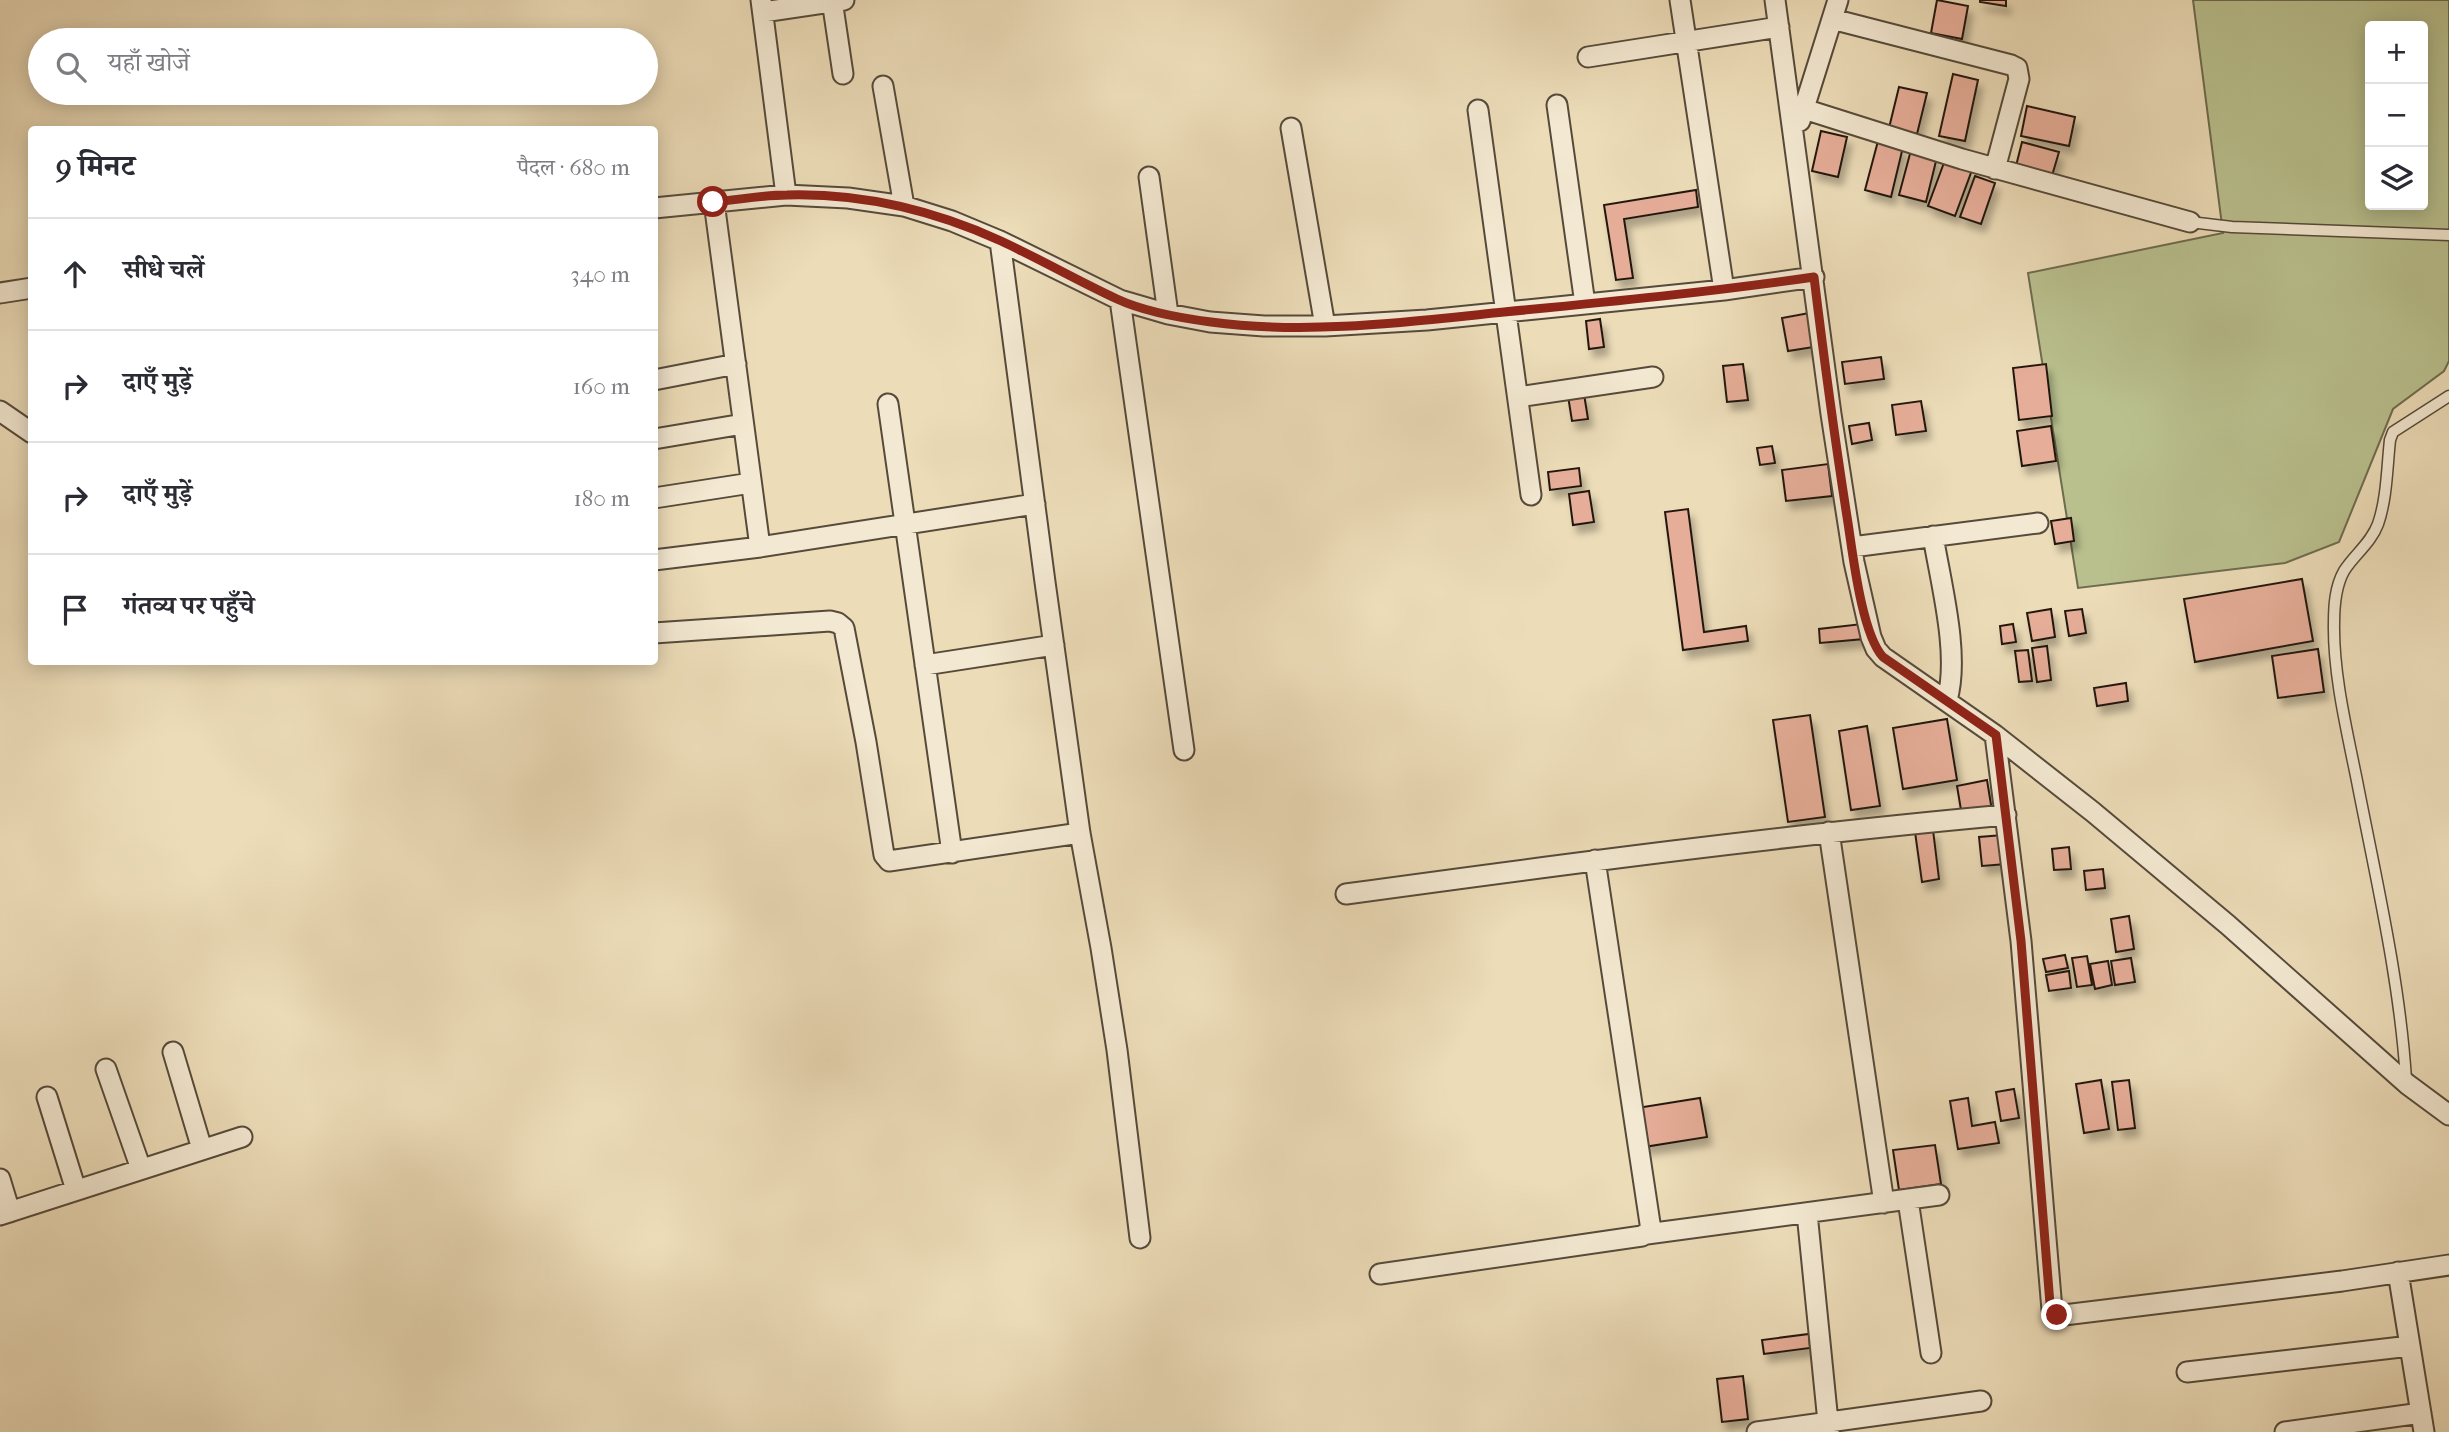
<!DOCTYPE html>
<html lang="hi">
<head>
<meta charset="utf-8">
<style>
  :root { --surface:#fff; --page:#f7f7f7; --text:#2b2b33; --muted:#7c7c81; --line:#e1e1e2 }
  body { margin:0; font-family:"IM FELL French Canon","Noto Serif Devanagari",serif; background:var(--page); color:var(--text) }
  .controls { position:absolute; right:21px; top:21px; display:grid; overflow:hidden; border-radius:7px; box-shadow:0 4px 18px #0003 }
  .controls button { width:63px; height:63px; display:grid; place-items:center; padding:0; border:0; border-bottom:2px solid var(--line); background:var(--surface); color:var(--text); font:35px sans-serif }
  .stop { position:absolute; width:21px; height:21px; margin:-16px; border:5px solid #8f2418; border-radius:50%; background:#fff }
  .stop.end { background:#8f2418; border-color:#fff; box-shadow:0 2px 7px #0008 }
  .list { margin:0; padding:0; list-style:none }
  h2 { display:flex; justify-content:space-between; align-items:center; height:91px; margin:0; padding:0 28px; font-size:30px }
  h2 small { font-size:23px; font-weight:400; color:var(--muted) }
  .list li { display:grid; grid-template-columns:46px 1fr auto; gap:21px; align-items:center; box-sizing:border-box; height:112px; padding:0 28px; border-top:2px solid var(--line) }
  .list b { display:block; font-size:26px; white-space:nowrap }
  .list em { font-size:23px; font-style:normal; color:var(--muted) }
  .icon { flex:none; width:38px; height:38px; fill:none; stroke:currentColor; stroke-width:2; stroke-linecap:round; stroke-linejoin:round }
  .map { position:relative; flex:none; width:2449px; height:1432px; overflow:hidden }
  .search { position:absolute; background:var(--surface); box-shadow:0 4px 18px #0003; left:28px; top:28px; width:630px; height:77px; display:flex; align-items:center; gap:18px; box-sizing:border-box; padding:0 24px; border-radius:38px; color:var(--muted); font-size:26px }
  .panel { position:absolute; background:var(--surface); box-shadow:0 4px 18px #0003; left:28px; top:126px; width:630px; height:539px; border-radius:7px }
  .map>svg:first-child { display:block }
  .green { fill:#b9c08e; stroke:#6e6c4f; stroke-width:2; fill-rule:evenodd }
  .building { fill:#e6ad98; stroke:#241910; stroke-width:2; filter:url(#shadow) }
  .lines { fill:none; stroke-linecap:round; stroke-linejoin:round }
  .service-casing { stroke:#564a3a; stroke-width:13 }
  .minor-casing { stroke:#564a3a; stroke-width:23 }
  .service { stroke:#f3e8d1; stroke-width:10 }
  .minor { stroke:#f3e8d1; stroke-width:19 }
  .route { stroke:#8f2418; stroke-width:9 }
</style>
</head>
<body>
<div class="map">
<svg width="2449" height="1432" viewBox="0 0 2449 1432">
  <defs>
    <filter id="shadow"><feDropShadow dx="4.5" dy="8" stdDeviation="3.5" flood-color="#0004"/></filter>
  </defs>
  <rect width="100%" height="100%" fill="#ecdcb8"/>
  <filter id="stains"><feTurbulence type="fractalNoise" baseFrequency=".00286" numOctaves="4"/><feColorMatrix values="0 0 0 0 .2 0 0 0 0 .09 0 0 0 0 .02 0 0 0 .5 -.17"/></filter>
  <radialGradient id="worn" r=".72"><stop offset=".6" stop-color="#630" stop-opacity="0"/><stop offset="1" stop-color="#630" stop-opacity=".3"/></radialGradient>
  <path class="green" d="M2193,0H2449V361L2444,371L2393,409L2339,542L2285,563L2078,588L2028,273L2223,233ZM2370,26H2423V205H2370Z"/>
  <path class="building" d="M1937,0L1968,6L1962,39L1931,33Z
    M1980,0H2006V6L1980,2Z
    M1953,74L1978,80L1965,141L1939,136Z
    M1899,87L1927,93L1917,134L1889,128Z
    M2027,106L2075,117L2069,146L2021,136Z
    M1821,131L1847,137L1838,177L1812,171Z
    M1878,141L1903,147L1891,197L1865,190Z
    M2022,142L2059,152L2051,179L2015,170Z
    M1911,150L1937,157L1926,202L1899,195Z
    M1945,160L1972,170L1955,216L1928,206Z
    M1975,176L1995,183L1981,224L1960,217Z
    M1696,190L1698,207L1624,219L1633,278L1616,280L1604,205Z
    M1815,312L1820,346L1788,351L1782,318Z
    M1600,319L1604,347L1589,349L1586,321Z
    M1881,357L1884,379L1845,384L1842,362Z
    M1743,364L1748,400L1727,402L1723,366Z
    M2046,364L2052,416L2019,420L2013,368Z
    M1584,394L1588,419L1572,421L1568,396Z
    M1921,401L1926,431L1896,435L1892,405Z
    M1869,423L1872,440L1852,444L1849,426Z
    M2051,426L2056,461L2022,466L2017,431Z
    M1772,446L1775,463L1760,465L1757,448Z
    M1828,464L1832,496L1786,501L1782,470Z
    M1579,468L1581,486L1550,490L1548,472Z
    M1589,491L1594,522L1573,525L1569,494Z
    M1688,509L1704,632L1746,626L1748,641L1683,650L1665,512Z
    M2071,518L2074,541L2055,544L2051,521Z
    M2302,579L2313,641L2195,662L2184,599Z
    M2051,609L2055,637L2032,641L2027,613Z
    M2082,609L2086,633L2069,636L2065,611Z
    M1862,624L1864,639L1820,643L1819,629Z
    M2013,624L2016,642L2002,644L2000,626Z
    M2047,646L2051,680L2037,682L2032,648Z
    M2318,649L2324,692L2278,698L2272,656Z
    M2028,650L2032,681L2019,682L2015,651Z
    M2126,683L2128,701L2097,706L2094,688Z
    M1810,715L1825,817L1788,822L1773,720Z
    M1947,719L1957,780L1903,789L1893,728Z
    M1867,726L1880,806L1851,810L1839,731Z
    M1987,780L1992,811L1962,816L1957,786Z
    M1933,830L1939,879L1922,882L1915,832Z
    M2003,835L2006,864L1982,866L1979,837Z
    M2069,847L2071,869L2054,870L2052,849Z
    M2103,869L2105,888L2086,890L2084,871Z
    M2129,916L2134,949L2116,952L2111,919Z
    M2065,955L2068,968L2046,972L2043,959Z
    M2087,956L2092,985L2077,987L2072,958Z
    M2131,958L2135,982L2115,985L2111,961Z
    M2108,961L2112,985L2095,989L2090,964Z
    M2069,971L2071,988L2049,991L2046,975Z
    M2101,1080L2109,1129L2084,1133L2076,1084Z
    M2129,1080L2135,1128L2118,1130L2112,1082Z
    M2014,1089L2019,1118L2001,1121L1996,1092Z
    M1700,1098L1707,1137L1644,1147L1637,1108Z
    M1968,1098L1972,1126L1995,1122L1999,1143L1958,1149L1950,1101Z
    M1935,1145L1941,1184L1899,1190L1893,1150Z
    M1809,1334L1810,1348L1764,1354L1762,1340Z
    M1743,1376L1748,1419L1722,1422L1717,1379Z"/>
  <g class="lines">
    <g class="service-casing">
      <path id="service" d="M2190,222L2232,227L2449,235
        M2406,1080C2400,981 2376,879 2357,781C2347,731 2333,674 2334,623C2334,606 2335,587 2344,571C2354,555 2371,543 2378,524C2387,498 2387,467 2390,440L2393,432L2449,396"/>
    </g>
    <g class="minor-casing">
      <path id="minor" d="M761,0L786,195
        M832,0L843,74
        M1680,0L1724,290
        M1775,0L1831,414L1854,562L1871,637L1876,649L1883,657L1995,735L2093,812L2228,925L2407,1084L2449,1115
        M763,12L844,0
        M1832,19L2011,65L2017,68L2019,79L1995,169
        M1588,57L1779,27
        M883,86L904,206
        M1557,105L1585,304
        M1804,109L1962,159L2190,222
        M1478,110L1531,495
        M1800,121L1838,0
        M1291,128L1325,326
        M1149,177L1168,314
        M714,202L760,547
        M654,208L786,195L848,198L904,206L952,221L1000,241L1120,300L1168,314L1210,322L1264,326H1325L1427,320L1724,290L1814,277
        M1000,241L1045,582L1080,833L1101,948L1117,1050L1140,1238
        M0,293L32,288
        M1120,300L1184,750
        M654,380L736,364
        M1518,397L1653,377
        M888,404L952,853
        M0,411L32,433
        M654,439L743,424
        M654,498L751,483
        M1933,536C1941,584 1960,655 1947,700
        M1852,547L2038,523
        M654,560L760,547L1035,504
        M654,633L830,621L838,623L844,628L866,742L884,855L889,861L1080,833
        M925,665L1054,645
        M1995,735L2021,941L2052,1310L2057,1315H2064L2342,1281L2449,1265
        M1829,832L1884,1203
        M1346,894C1565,864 1785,835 2006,815
        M173,1052L202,1149
        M106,1069L141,1169
        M47,1097L76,1190
        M0,1179L10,1212
        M1908,1200L1931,1353
        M1807,1213L1829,1432
        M0,1215L242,1137
        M1647,1234L1939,1195
        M2398,1272L2424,1432
        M1380,1274L1642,1236L1651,1230L1595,860
        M2187,1372L2410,1346
        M1757,1432L1981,1401
        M2285,1432L2421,1413"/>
    </g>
    <use href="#service" class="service"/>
    <use href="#minor" class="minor"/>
  </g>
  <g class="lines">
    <path class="route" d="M713,202C738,200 762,195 787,195C861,193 933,210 1001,241C1040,259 1078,281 1117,299C1145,312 1180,318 1211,322C1307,335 1408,322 1504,312C1608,302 1711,292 1814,277C1824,359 1835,441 1848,523C1853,556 1862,634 1883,657L1996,735L2021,941L2050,1304L2057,1315"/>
  </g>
  <rect width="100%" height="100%" filter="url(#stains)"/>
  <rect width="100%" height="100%" fill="url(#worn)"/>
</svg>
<div class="controls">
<button>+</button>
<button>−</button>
<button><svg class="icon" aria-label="layers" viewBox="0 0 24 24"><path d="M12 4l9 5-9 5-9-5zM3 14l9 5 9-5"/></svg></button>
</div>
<div class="stop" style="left:713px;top:202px"></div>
<div class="stop end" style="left:2057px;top:1315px"></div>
<div class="search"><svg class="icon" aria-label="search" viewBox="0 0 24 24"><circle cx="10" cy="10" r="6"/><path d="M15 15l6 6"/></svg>यहाँ खोजें</div>
<section class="panel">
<h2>9 मिनट<small>पैदल · 680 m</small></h2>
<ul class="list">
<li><svg class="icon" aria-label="ahead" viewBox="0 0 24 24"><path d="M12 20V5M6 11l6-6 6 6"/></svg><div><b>सीधे चलें</b></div><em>340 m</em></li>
<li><svg class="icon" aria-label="right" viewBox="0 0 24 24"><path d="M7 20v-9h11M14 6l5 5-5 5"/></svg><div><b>दाएँ मुड़ें</b></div><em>160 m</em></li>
<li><svg class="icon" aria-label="right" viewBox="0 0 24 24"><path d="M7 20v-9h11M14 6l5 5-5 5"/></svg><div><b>दाएँ मुड़ें</b></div><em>180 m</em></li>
<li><svg class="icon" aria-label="arrive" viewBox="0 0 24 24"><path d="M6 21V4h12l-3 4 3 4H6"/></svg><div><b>गंतव्य पर पहुँचे</b></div></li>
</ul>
</section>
</div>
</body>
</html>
